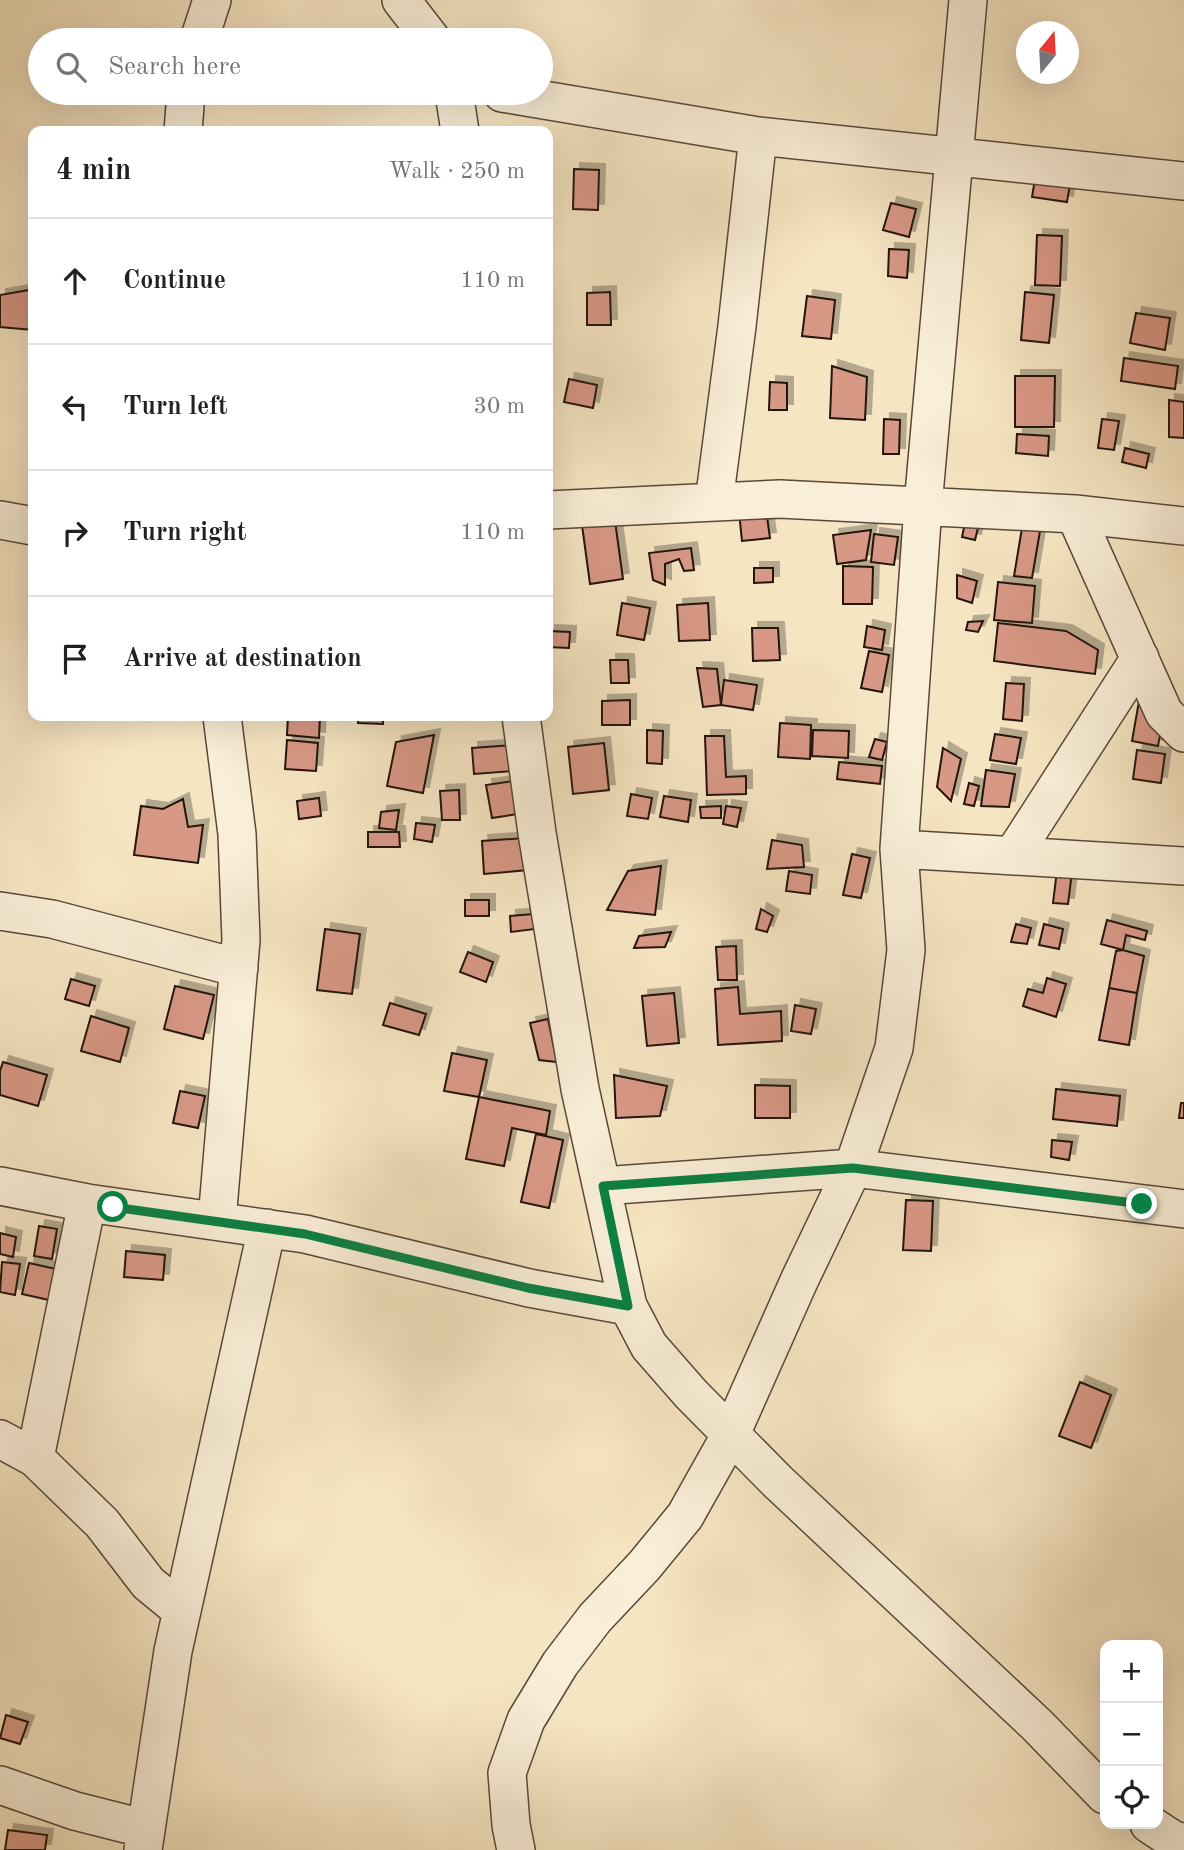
<!DOCTYPE html>
<html lang="en">
<head>
<meta charset="utf-8">
<style>
  :root { --surface:#fff; --page:#f2f2f2; --text:#202124; --muted:#757577; --line:#e0e0e0 }
  body { margin:0; font-family:"Old Standard TT",serif; background:var(--page); color:var(--text) }
  .controls { position:absolute; right:21px; bottom:21px; display:grid; overflow:hidden; border-radius:14px; box-shadow:0 7px 28px #0002 }
  .controls button { width:63px; height:63px; display:grid; place-items:center; padding:0; border:0; border-bottom:2px solid var(--line); background:var(--surface); color:var(--text); font:35px sans-serif }
  .compass { position:absolute; left:1016px; top:21px; width:63px; height:63px; border-radius:50%; background:var(--surface); box-shadow:0 7px 28px #0002; rotate:18deg }
  .stop { position:absolute; width:21px; height:21px; margin:-16px; border:5px solid #0b8043; border-radius:50%; background:#fff }
  .stop.end { background:#0b8043; border-color:#fff; box-shadow:0 2px 7px #0008 }
  .list { margin:0; padding:0; list-style:none }
  h2 { display:flex; justify-content:space-between; align-items:center; height:91px; margin:0; padding:0 28px; font-size:30px }
  h2 small { font-size:23px; font-weight:400; color:var(--muted) }
  .list li { display:grid; grid-template-columns:46px 1fr auto; gap:21px; align-items:center; box-sizing:border-box; height:126px; padding:0 28px; border-top:2px solid var(--line) }
  .list b { display:block; font-size:26px; white-space:nowrap }
  .list em { font-size:23px; font-style:normal; color:var(--muted) }
  .icon { flex:none; width:38px; height:38px; fill:none; stroke:currentColor; stroke-width:2; stroke-linecap:round; stroke-linejoin:round }
  .map { position:relative; flex:none; width:1184px; height:1850px; overflow:hidden }
  .search { position:absolute; background:var(--surface); box-shadow:0 7px 28px #0002; left:28px; top:28px; width:525px; height:77px; display:flex; align-items:center; gap:18px; box-sizing:border-box; padding:0 24px; border-radius:38px; color:var(--muted); font-size:26px }
  .panel { position:absolute; background:var(--surface); box-shadow:0 7px 28px #0002; left:28px; top:126px; width:525px; height:595px; border-radius:14px }
  .map>svg:first-child { display:block }
  .building { fill:#d89886; stroke:#23130c; stroke-width:2; filter:url(#shadow) }
  .lines { fill:none; stroke-linecap:round; stroke-linejoin:round }
  .minor-casing { stroke:#58483a; stroke-width:40 }
  .minor { stroke:#f9eed7; stroke-width:37 }
  .route { stroke:#0b8043; stroke-width:9 }
</style>
</head>
<body>
<div class="map">
<svg width="1184" height="1850" viewBox="0 0 1184 1850">
  <defs>
    <filter id="shadow"><feDropShadow dx="6" dy="-6" stdDeviation="0" flood-color="#0004"/></filter>
  </defs>
  <rect width="100%" height="100%" fill="#f6e5c2"/>
  <filter id="stains"><feTurbulence type="fractalNoise" baseFrequency=".00286" numOctaves="4"/><feColorMatrix values="0 0 0 0 .2 0 0 0 0 .09 0 0 0 0 .02 0 0 0 .5 -.17"/></filter>
  <radialGradient id="worn" r=".72"><stop offset=".6" stop-color="#630" stop-opacity="0"/><stop offset="1" stop-color="#630" stop-opacity=".3"/></radialGradient>
  <path class="building" d="M574,169L599,170L598,210L573,209Z
    M1035,179L1070,184L1067,202L1032,197Z
    M891,203L916,209L909,237L883,230Z
    M1037,235L1062,236L1060,286L1035,285Z
    M889,249L909,250L907,278L888,276Z
    M29,290L33,312V330L0,327V295Z
    M610,292L611,325H587V293Z
    M1025,292L1054,295L1049,343L1021,340Z
    M807,296L835,300L831,339L802,336Z
    M1136,313L1170,318L1165,350L1130,343Z
    M1124,358L1178,366L1175,389L1121,381Z
    M832,366L867,377L865,420L830,418Z
    M1015,376H1055L1054,427H1015Z
    M569,379L597,385L593,408L564,402Z
    M770,382L787,383V410H769Z
    M1169,400L1184,402V438L1169,437Z
    M884,419L900,420L899,454H883Z
    M1102,419L1119,421L1114,450L1098,448Z
    M1017,434L1049,436L1048,456L1016,453Z
    M1125,448L1149,454L1146,468L1122,462Z
    M766,509L770,538L742,541L739,512Z
    M967,513L981,516L975,540L962,537Z
    M615,521L623,579L590,584L582,525Z
    M1022,528L1040,531L1032,578L1014,576Z
    M871,530L866,560L837,564L833,535Z
    M874,534L898,537L894,565L871,562Z
    M691,548L694,570L684,571L679,559L665,564V585L653,580L649,553Z
    M843,566L873,567L872,604H843Z
    M754,568H773V582L754,583Z
    M957,575L977,581L972,603L957,598Z
    M998,582L1035,586L1032,623L994,620Z
    M622,603L650,608L644,640L617,635Z
    M708,603L710,640L679,641L677,605Z
    M983,621L978,632L966,630L968,622Z
    M998,623L1066,631L1098,650L1095,674L994,661Z
    M867,626L885,630L882,650L864,647Z
    M752,628H778L780,660L753,661Z
    M549,631L570,632L569,648L548,647Z
    M869,651L889,655L882,692L861,688Z
    M610,660H628L629,683H611Z
    M697,668L717,669L721,705L703,707Z
    M724,680L757,685L753,710L721,705Z
    M1006,683L1024,684L1022,721L1003,719Z
    M630,700V725H602V701Z
    M1139,701L1164,713L1158,746L1132,741Z
    M288,716H320L319,738L287,735Z
    M358,716H383V724L358,723Z
    M780,723L811,725L810,759L778,757Z
    M647,730L663,731L662,764L647,763Z
    M813,730L849,731L848,758L812,756Z
    M995,734L1021,738L1016,764L990,760Z
    M434,735L423,793L387,786L396,742Z
    M705,736H724L726,777L746,776V794L707,795Z
    M875,739L887,742L882,760L869,757Z
    M287,740L318,743L316,771L285,769Z
    M604,743L609,790L573,794L568,747Z
    M512,745L515,771L474,774L472,748Z
    M943,748L961,759L951,801L937,787Z
    M1137,750L1165,754L1161,783L1133,779Z
    M839,762L882,766L880,784L837,779Z
    M986,770L1015,774L1009,807L981,806Z
    M513,781L518,814L492,818L486,785Z
    M969,783L979,786L974,806L964,804Z
    M459,790L460,820H442L440,791Z
    M631,794L652,798L648,819L627,816Z
    M664,796L691,800L688,822L660,817Z
    M319,798L321,816L299,819L297,801Z
    M183,799L188,827L203,825L198,863L134,855L141,806L163,809Z
    M721,806V818H701L700,807Z
    M726,806L741,808L737,827L723,824Z
    M399,810L396,830L379,828L381,812Z
    M416,823L435,825L432,842L414,839Z
    M368,832H399L400,847H368Z
    M525,838L528,870L484,874L482,841Z
    M772,840L802,845L804,867L767,869Z
    M852,854L870,858L861,898L843,895Z
    M661,866L655,915L607,910L628,871Z
    M1057,870L1072,872L1068,904L1053,903Z
    M789,871L812,875L810,894L786,891Z
    M465,900H489V916H465Z
    M761,909L773,916L767,932L756,929Z
    M533,914L535,929L511,932L510,916Z
    M1107,920L1147,931L1145,940L1126,935L1123,950L1101,944Z
    M1016,924L1031,928L1027,944L1011,942Z
    M1044,924L1063,929L1059,949L1039,945Z
    M325,929L360,934L352,994L317,990Z
    M671,932L665,947L634,948L639,936Z
    M736,946L737,980H718L716,947Z
    M1123,950L1144,956L1137,993L1109,988L1116,951Z
    M468,952L493,962L486,982L460,972Z
    M1047,978L1066,984L1056,1017L1023,1006L1028,989L1043,993Z
    M71,979L95,986L89,1006L65,999Z
    M175,986L214,995L203,1039L164,1029Z
    M738,987L740,1014L781,1011L782,1041L718,1045L715,989Z
    M1109,988L1137,993L1129,1045L1099,1040Z
    M674,993L679,1043L647,1046L642,996Z
    M390,1003L426,1014L419,1035L383,1025Z
    M795,1005L816,1009L811,1034L791,1031Z
    M91,1016L129,1028L120,1062L81,1051Z
    M548,1019L557,1062L539,1060L530,1023Z
    M452,1053L487,1060L479,1097L444,1091Z
    M3,1062L47,1075L38,1106L0,1095V1071Z
    M614,1075L667,1086L660,1116L616,1118Z
    M755,1085L790,1086V1118H755Z
    M1056,1089L1120,1096L1117,1126L1053,1119Z
    M180,1091L205,1096L198,1128L173,1123Z
    M479,1097L550,1111L546,1135L512,1128L504,1166L466,1159Z
    M1181,1103H1184V1118H1179Z
    M536,1134L563,1140L549,1208L521,1202Z
    M1052,1140L1072,1142L1069,1160L1051,1157Z
    M906,1200L933,1201L931,1251L903,1250Z
    M39,1226L57,1229L52,1259L34,1256Z
    M0,1233L16,1237L13,1257L0,1254Z
    M126,1251L165,1255L163,1280L124,1277Z
    M2,1262L20,1264L15,1295L0,1292Z
    M29,1263L56,1269L49,1300L22,1294Z
    M1080,1382L1111,1395L1091,1448L1059,1436Z
    M6,1715L28,1722L20,1744L0,1738Z
    M8,1830L47,1835L45,1850H5Z"/>
  <g class="lines">
    <g class="minor-casing">
      <path id="minor" d="M401,0L432,40
        M199,40L212,0
        M454,93L460,131
        M502,93L758,136L1184,181
        M183,131L186,93
        M714,502L737,326L758,136
        M548,510L780,499L1075,514L1184,526
        M1075,514L1164,713L1184,733
        M0,520L33,526
        M521,716L537,833L580,1089L628,1306L649,1346L691,1394L778,1482L1037,1725L1105,1795
        M899,849L1184,866
        M1013,855L1140,658
        M0,911L52,919L239,968
        M0,1186L87,1203L305,1234L529,1288L628,1306
        M602,1186L853,1168L1184,1209
        M217,1220L241,940L237,834L222,716
        M0,1439L35,1458L102,1523L148,1583L182,1611
        M35,1458L87,1203
        M0,1785L75,1811L146,1829
        M1149,1824L1172,1839L1184,1843
        M143,1850L173,1651L267,1228
        M516,1850L511,1825L507,1773L526,1720L560,1664L595,1618L644,1566L685,1516L731,1434L799,1281L853,1168L894,1048L906,950L899,849L923,506L968,0"/>
    </g>
    <use href="#minor" class="minor"/>
  </g>
  <g class="lines">
    <path class="route" d="M113,1207L305,1234L528,1288L628,1306L603,1186L853,1168L1142,1204"/>
  </g>
  <rect width="100%" height="100%" filter="url(#stains)"/>
  <rect width="100%" height="100%" fill="url(#worn)"/>
</svg>
<div class="controls">
<button>+</button>
<button>−</button>
<button><svg class="icon" aria-label="locate" viewBox="0 0 24 24"><circle cx="12" cy="12" r="6"/><path d="M12 2v4M12 18v4M2 12h4M18 12h4"/></svg></button>
</div>
<svg class="compass" viewBox="-18 -18 36 36"><path d="M0-13l5 13h-10z" fill="#e53935"/><path d="M0 13l5-13h-10z" fill="#757577"/></svg>
<div class="stop" style="left:113px;top:1207px"></div>
<div class="stop end" style="left:1142px;top:1204px"></div>
<div class="search"><svg class="icon" aria-label="search" viewBox="0 0 24 24"><circle cx="10" cy="10" r="6"/><path d="M15 15l6 6"/></svg>Search here</div>
<section class="panel">
<h2>4 min<small>Walk · 250 m</small></h2>
<ul class="list">
<li><svg class="icon" aria-label="ahead" viewBox="0 0 24 24"><path d="M12 20V5M6 11l6-6 6 6"/></svg><div><b>Continue</b></div><em>110 m</em></li>
<li><svg class="icon" aria-label="left" viewBox="0 0 24 24"><path d="M17 20v-9H6M10 6l-5 5 5 5"/></svg><div><b>Turn left</b></div><em>30 m</em></li>
<li><svg class="icon" aria-label="right" viewBox="0 0 24 24"><path d="M7 20v-9h11M14 6l5 5-5 5"/></svg><div><b>Turn right</b></div><em>110 m</em></li>
<li><svg class="icon" aria-label="arrive" viewBox="0 0 24 24"><path d="M6 21V4h12l-3 4 3 4H6"/></svg><div><b>Arrive at destination</b></div></li>
</ul>
</section>
</div>
</body>
</html>
